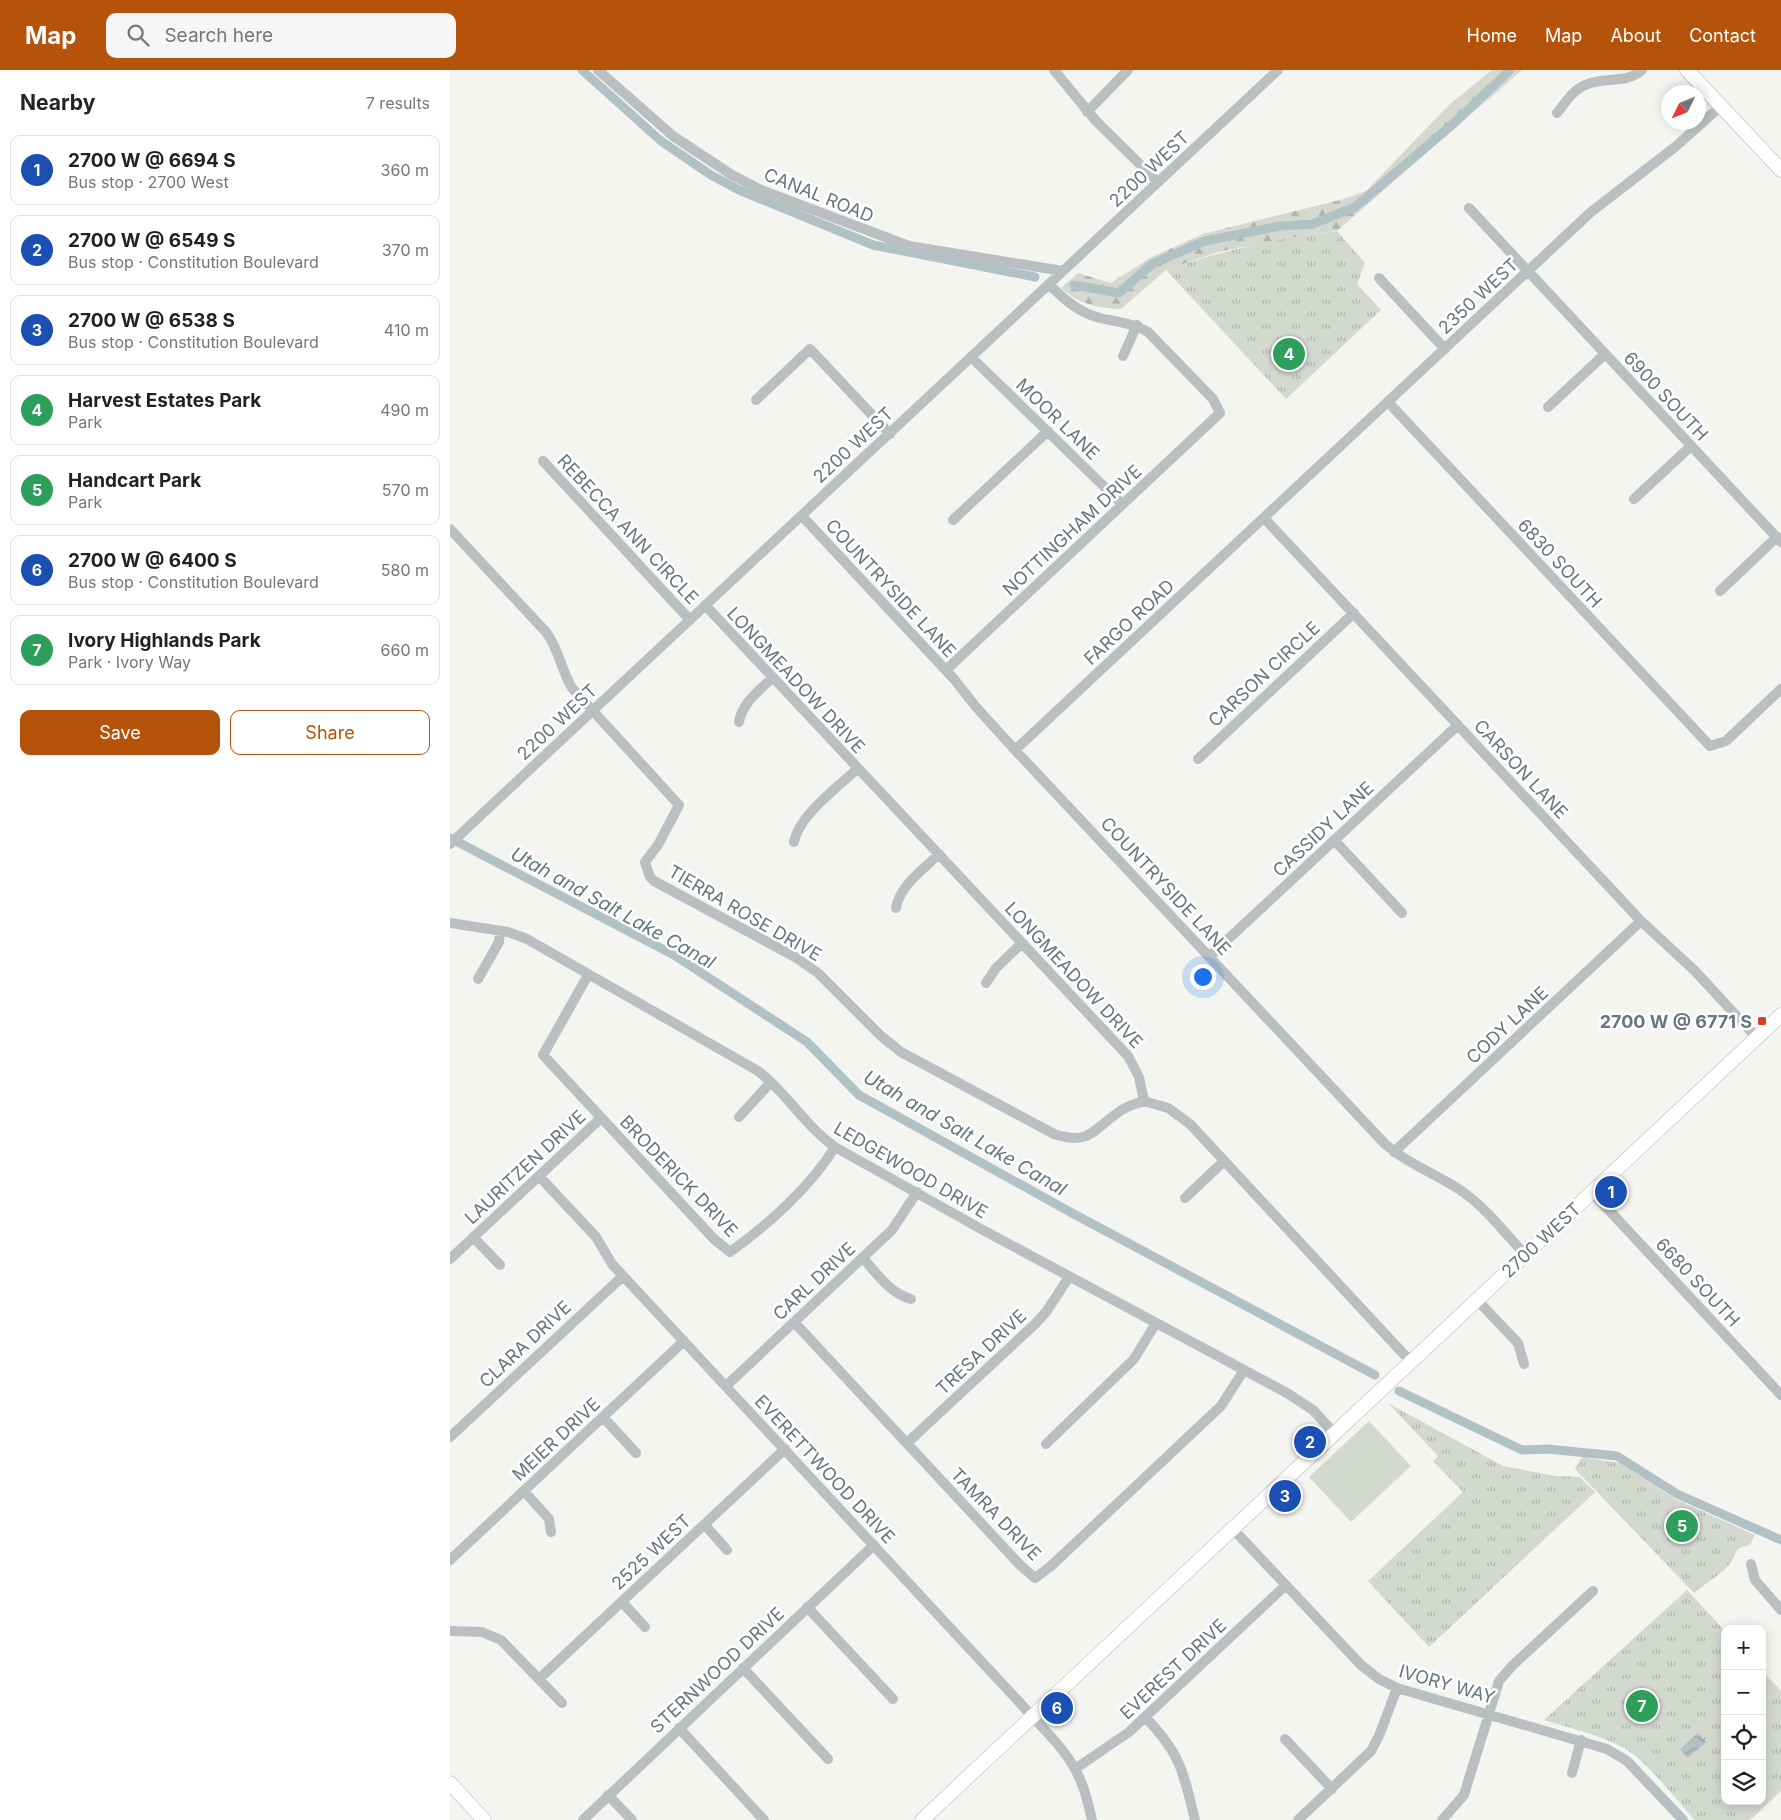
<!DOCTYPE html>
<html lang="en">
<head>
<meta charset="utf-8">
<style>
  :root { --surface:#fff; --page:#f6f6f6; --text:#222; --muted:#767676; --line:#e0e0e0; --accent:#b45309 }
  body { margin:0; font-family:Inter,sans-serif; background:var(--page); color:var(--text) }
  .controls { position:absolute; right:15px; bottom:15px; display:grid; overflow:hidden; border-radius:10px; box-shadow:0 2px 12px #0003 }
  .controls button { width:45px; height:45px; display:grid; place-items:center; padding:0; border:0; border-bottom:1px solid var(--line); background:var(--surface); color:var(--text); font:25px sans-serif }
  .compass { position:absolute; left:1211px; top:15px; width:45px; height:45px; border-radius:50%; background:var(--surface); box-shadow:0 2px 12px #0003; rotate:227deg }
  .you { position:absolute; left:752px; top:906px; width:18px; height:18px; margin:-12px; border:4px solid #fff; border-radius:50%; background:#1a73e8; box-shadow:0 0 0 8px #1a73e833 }
  .badge { display:grid; place-items:center; width:32px; height:32px; border-radius:50%; background:var(--accent); color:#fff; font-size:16px; font-weight:700 }
  .pin { position:absolute; translate:-50% -50%; border:2px solid #fff; box-shadow:0 1px 5px #0006 }
  .list { margin:0; padding:0; list-style:none }
  h2 { display:flex; justify-content:space-between; align-items:center; height:65px; margin:0; padding:0 20px; font-size:21px }
  h2 small { font-size:16px; font-weight:400; color:var(--muted) }
  .list li { display:grid; grid-template-columns:32px 1fr auto; gap:15px; align-items:center; box-sizing:border-box; height:70px; margin:0 10px 10px; padding:0 10px; border:1px solid var(--line); border-radius:10px }
  .list b { display:block; font-size:19px; white-space:nowrap }
  .list p { margin:0; font-size:16px; white-space:nowrap; color:var(--muted) }
  .list em { font-size:16px; font-style:normal; color:var(--muted) }
  .actions { display:flex; gap:10px; padding:15px 20px }
  .actions a { flex:1; padding:11px 0; border:1px solid var(--accent); border-radius:10px; text-align:center; font-size:18px; color:var(--accent) }
  .actions .main { background:var(--accent); color:#fff }
  .icon { flex:none; width:28px; height:28px; fill:none; stroke:currentColor; stroke-width:2; stroke-linecap:round; stroke-linejoin:round }
  .map { position:relative; flex:none; width:1331px; height:1750px; overflow:hidden }
  header { display:flex; align-items:center; gap:30px; box-sizing:border-box; height:70px; padding:0 25px; background:var(--accent); color:#fff }
  header strong { font-size:24px }
  nav { display:flex; gap:28px; margin-inline-start:auto; font-size:18px }
  .search { width:350px; height:45px; background:var(--page); display:flex; align-items:center; gap:12px; box-sizing:border-box; padding:0 18px; border-radius:10px; color:var(--muted); font-size:19px }
  main { display:flex }
  aside { flex:1; background:var(--surface) }
  .map>svg:first-child { display:block }
  .green { fill:#d4d9d0 }
  .forest { fill:url(#forest-firs) }
  .park { fill:url(#park-tufts) }
  .water { fill:url(#water-waves) }
  .lines { fill:none; stroke-linecap:round; stroke-linejoin:round }
  .canal { stroke:#b2c1c3; stroke-width:9 }
  .major-casing { stroke:#aeb4b7; stroke-width:15 }
  .minor { stroke:#bac0c2; stroke-width:10 }
  .major { stroke:#fff; stroke-width:14 }
  .poi-dot { fill:#da3e2a; stroke:#fff; stroke-width:2 }
  .labels { text-anchor:middle; dominant-baseline:central; stroke-width:5; stroke-linejoin:round; paint-order:stroke }
  .street-label { font-size:18px; fill:#647780; stroke:#fff }
  .poi-label { font-size:18px; font-weight:bold; fill:#647780; stroke:#fff; text-anchor:end }
  .water-label { font-size:19px; font-style:italic; fill:#60797d; stroke:#fff }
</style>
</head>
<body>
<header>
<strong>Map</strong>
<div class="search"><svg class="icon" aria-label="search" viewBox="0 0 24 24"><circle cx="10" cy="10" r="6"/><path d="M15 15l6 6"/></svg>Search here</div>
<nav><a>Home</a><a>Map</a><a>About</a><a>Contact</a></nav>
</header>
<main>
<aside>
<h2>Nearby<small>7 results</small></h2>
<ul class="list">
<li><span class="badge" style="background:#1a4fb4">1</span><div><b>2700 W @ 6694 S</b><p>Bus stop · 2700 West</p></div><em>360 m</em></li>
<li><span class="badge" style="background:#1a4fb4">2</span><div><b>2700 W @ 6549 S</b><p>Bus stop · Constitution Boulevard</p></div><em>370 m</em></li>
<li><span class="badge" style="background:#1a4fb4">3</span><div><b>2700 W @ 6538 S</b><p>Bus stop · Constitution Boulevard</p></div><em>410 m</em></li>
<li><span class="badge" style="background:#2e9e5b">4</span><div><b>Harvest Estates Park</b><p>Park</p></div><em>490 m</em></li>
<li><span class="badge" style="background:#2e9e5b">5</span><div><b>Handcart Park</b><p>Park</p></div><em>570 m</em></li>
<li><span class="badge" style="background:#1a4fb4">6</span><div><b>2700 W @ 6400 S</b><p>Bus stop · Constitution Boulevard</p></div><em>580 m</em></li>
<li><span class="badge" style="background:#2e9e5b">7</span><div><b>Ivory Highlands Park</b><p>Park · Ivory Way</p></div><em>660 m</em></li>
</ul>
<div class="actions"><a class="main">Save</a><a>Share</a></div>
</aside>
<div class="map">
<svg width="1331" height="1750" viewBox="0 0 1331 1750">
  <defs>
    <pattern id="forest-firs" width="22" height="20" patternUnits="userSpaceOnUse" patternTransform="scale(1.25)"><rect width="22" height="20" fill="#d4d9d0"/><path d="M5 1l3.5 6h-7zM16 11l3.5 6h-7z" fill="#b0b5ae"/></pattern>
    <pattern id="park-tufts" width="24" height="20" patternUnits="userSpaceOnUse" patternTransform="scale(1.25)"><rect width="24" height="20" fill="#d4d9d0"/><path d="M3 7l-1-3M5 7V3M7 7l1-3M15 17l-1-3M17 17v-4M19 17l1-3" fill="none" stroke="#b0b5ae"/></pattern>
    <pattern id="water-waves" width="16" height="10" patternUnits="userSpaceOnUse" patternTransform="scale(1.25)"><rect width="16" height="10" fill="#b2c1c3"/><path d="M0 5q4-4 8 0t8 0" fill="none" stroke="#94a2a4"/></pattern>
  </defs>
  <rect width="100%" height="100%" fill="#f4f4f0"/>
  <path class="green" d="M919,1351L961,1396L901,1452L859,1407Z"/>
  <path class="forest" d="M1042,0H1072L887,161L861,164L768,182L716,200L671,239C647,238 629,234 611,218L628,203L661,213L700,188L753,164L894,129L916,121L1000,34Z"/>
  <path class="park" d="M887,161L915,193L907,214L931,240L836,329L716,200C771,181 829,167 887,161Z
    M938,1333L1053,1396L1106,1406L1130,1407L1145,1422L979,1577L918,1511L1013,1422L983,1391L988,1386Z
    M1132,1387L1170,1393L1225,1429L1305,1465L1300,1475C1282,1479 1289,1481 1281,1492C1275,1502 1253,1515 1244,1523L1125,1399Z
    M1237,1520L1275,1561V1731H1312V1601L1331,1621V1721L1300,1750H1245C1227,1731 1196,1690 1174,1678C1150,1665 1121,1658 1094,1650Z"/>
  <path class="water" d="M1248,1663L1256,1672L1238,1688L1230,1679Z"/>
  <g class="lines">
    <path class="canal" d="M132,0L211,71L261,105L289,120L423,175L585,207
      M624,215L669,223L702,194L755,171L830,156L863,154L905,137L1002,55L1060,0
      M0,768L224,885L357,972L409,1025L622,1143L925,1305
      M949,1321L1072,1380L1098,1379L1167,1386L1227,1424L1331,1470"/>
    <g class="major-casing">
      <path id="major" d="M1237,0L1331,100
        M0,1713L34,1750
        M472,1750L1331,945"/>
    </g>
    <path class="minor" d="M148,0L223,66L282,105L311,120L459,176L613,201
      M604,0L646,51L708,112
      M637,42L678,0
      M1107,43C1115,33 1123,20 1135,15C1154,6 1175,15 1192,0
      M1019,138L1331,472
      M929,208L995,279
      M673,286L687,255
      M521,287L672,434
      M306,330L360,279L440,364
      M938,332L1260,676L1276,671L1331,619
      M1098,337L1155,284
      M93,391L240,550
      M1184,429L1241,376
      M352,446L504,609L526,637L565,680L935,1074C959,1095 987,1104 1013,1122C1037,1139 1056,1164 1075,1185
      M814,448L1191,851L1245,901L1307,968
      M503,450L598,361
      M0,459L96,562C109,579 111,600 122,618L229,735L208,775L195,792L200,807L204,811L345,887L368,903L431,966L451,982L604,1064C638,1075 641,1062 666,1044C674,1037 684,1034 694,1031
      M1270,521L1327,467
      M255,535L678,986L689,1007L694,1031L718,1038L740,1054L961,1292
      M496,600L770,343L763,329L698,262C683,253 667,252 650,248C629,243 613,229 599,214
      M289,652C292,633 309,621 322,608
      M565,680L1141,142L1225,77L1271,36
      M748,689L904,543
      M884,770L952,843
      M344,772C349,745 387,718 407,699
      M0,774L828,0
      M446,838C450,815 473,800 489,784
      M0,853L58,862L77,869L308,1001C337,1023 355,1056 385,1077L531,1159L837,1323L863,1340L885,1364
      M760,886L1008,655
      M138,905L93,985L264,1169L280,1182C318,1155 361,1116 385,1077
      M28,909L49,872L50,861
      M536,913L546,898L572,873
      M289,1047L321,1012
      M944,1082L1191,851
      M89,1106L146,1167L162,1194L571,1634C589,1655 612,1675 625,1699C634,1715 638,1733 642,1750
      M1142,1122L1331,1325
      M735,1128L774,1091
      M23,1167L50,1195
      M413,1188C426,1203 441,1224 461,1229
      M0,1189L151,1048
      M1027,1230L1068,1273L1074,1294
      M344,1252L570,1495L585,1508L601,1496L771,1336L794,1300
      M276,1316L442,1160L467,1122
      M153,1347L186,1383
      M0,1367L173,1206
      M457,1373L585,1254L596,1242L619,1207
      M596,1374L684,1289L706,1253
      M74,1421L99,1449L101,1462
      M255,1455L277,1480
      M783,1459L911,1595L929,1609L947,1618L1157,1679L1177,1691L1233,1750
      M0,1490L234,1271
      M1301,1494L1305,1510L1331,1540
      M172,1532L195,1557
      M357,1537L443,1629
      M0,1561L32,1562L51,1570L112,1633
      M293,1598L378,1689
      M89,1609L335,1379
      M695,1647C731,1684 733,1701 745,1750
      M229,1658L314,1750
      M835,1669L882,1719
      M625,1699L679,1662L836,1515
      M1122,1703L1131,1670
      M158,1725L182,1750
      M133,1750L424,1475
      M848,1750L921,1681L929,1666L947,1618
      M992,1750L1014,1725L1049,1611L1062,1596L1143,1521"/>
    <use href="#major" class="major"/>
  </g>
  <rect class="poi-dot" x="1307" y="946" width="10" height="10" rx="2.5"/>
  <g class="labels">
    <g class="street-label">
      <text transform="translate(699 99) rotate(-43)">2200 WEST</text>
      <text transform="translate(369 125) rotate(22)">CANAL ROAD</text>
      <text transform="translate(1028 226) rotate(-43)">2350 WEST</text>
      <text transform="translate(1216 326) rotate(47)">6900 SOUTH</text>
      <text transform="translate(608 349) rotate(44)">MOOR LANE</text>
      <text transform="translate(403 375) rotate(-43)">2200 WEST</text>
      <text transform="translate(178 459) rotate(47)">REBECCA ANN CIRCLE</text>
      <text transform="translate(622 460) rotate(-43)">NOTTINGHAM DRIVE</text>
      <text transform="translate(1110 493) rotate(47)">6830 SOUTH</text>
      <text transform="translate(441 518) rotate(47)">COUNTRYSIDE LANE</text>
      <text transform="translate(679 552) rotate(-43)">FARGO ROAD</text>
      <text transform="translate(814 604) rotate(-43)">CARSON CIRCLE</text>
      <text transform="translate(346 610) rotate(47)">LONGMEADOW DRIVE</text>
      <text transform="translate(107 652) rotate(-43)">2200 WEST</text>
      <text transform="translate(1071 699) rotate(47)">CARSON LANE</text>
      <text transform="translate(873 759) rotate(-43)">CASSIDY LANE</text>
      <text transform="translate(716 816) rotate(47)">COUNTRYSIDE LANE</text>
      <text transform="translate(295 843) rotate(30)">TIERRA ROSE DRIVE</text>
      <text transform="translate(624 905) rotate(47)">LONGMEADOW DRIVE</text>
      <text transform="translate(1057 955) rotate(-43)">CODY LANE</text>
      <text transform="translate(75 1097) rotate(-43)">LAURITZEN DRIVE</text>
      <text transform="translate(461 1100) rotate(30)">LEDGEWOOD DRIVE</text>
      <text transform="translate(229 1106) rotate(46)">BRODERICK DRIVE</text>
      <text transform="translate(1091 1170) rotate(-43)">2700 WEST</text>
      <text transform="translate(364 1211) rotate(-43)">CARL DRIVE</text>
      <text transform="translate(1248 1212) rotate(47)">6680 SOUTH</text>
      <text transform="translate(75 1274) rotate(-43)">CLARA DRIVE</text>
      <text transform="translate(531 1282) rotate(-43)">TRESA DRIVE</text>
      <text transform="translate(106 1369) rotate(-43)">MEIER DRIVE</text>
      <text transform="translate(375 1399) rotate(47)">EVERETTWOOD DRIVE</text>
      <text transform="translate(546 1444) rotate(46)">TAMRA DRIVE</text>
      <text transform="translate(201 1482) rotate(-43)">2525 WEST</text>
      <text transform="translate(723 1599) rotate(-43)">EVEREST DRIVE</text>
      <text transform="translate(267 1600) rotate(-43)">STERNWOOD DRIVE</text>
      <text transform="translate(997 1614) rotate(16)">IVORY WAY</text>
    </g>
    <g class="poi-label">
      <text x="1302" y="951">2700 W @ 6771 S</text>
    </g>
    <g class="water-label">
      <text transform="translate(163 838) rotate(29)">Utah and Salt Lake Canal</text>
      <text transform="translate(515 1063) rotate(30)">Utah and Salt Lake Canal</text>
    </g>
  </g>
</svg>
<div class="controls">
<button>+</button>
<button>−</button>
<button><svg class="icon" aria-label="locate" viewBox="0 0 24 24"><circle cx="12" cy="12" r="6"/><path d="M12 2v4M12 18v4M2 12h4M18 12h4"/></svg></button>
<button><svg class="icon" aria-label="layers" viewBox="0 0 24 24"><path d="M12 4l9 5-9 5-9-5zM3 14l9 5 9-5"/></svg></button>
</div>
<svg class="compass" viewBox="-18 -18 36 36"><path d="M0-13l5 13h-10z" fill="#e53935"/><path d="M0 13l5-13h-10z" fill="#767676"/></svg>
<div class="you"></div>
<div class="pin badge" style="left:1161px;top:1122px;background:#1a4fb4">1</div>
<div class="pin badge" style="left:860px;top:1372px;background:#1a4fb4">2</div>
<div class="pin badge" style="left:835px;top:1426px;background:#1a4fb4">3</div>
<div class="pin badge" style="left:839px;top:284px;background:#2e9e5b">4</div>
<div class="pin badge" style="left:1232px;top:1456px;background:#2e9e5b">5</div>
<div class="pin badge" style="left:607px;top:1638px;background:#1a4fb4">6</div>
<div class="pin badge" style="left:1192px;top:1636px;background:#2e9e5b">7</div>
</div>
</main>
</body>
</html>
